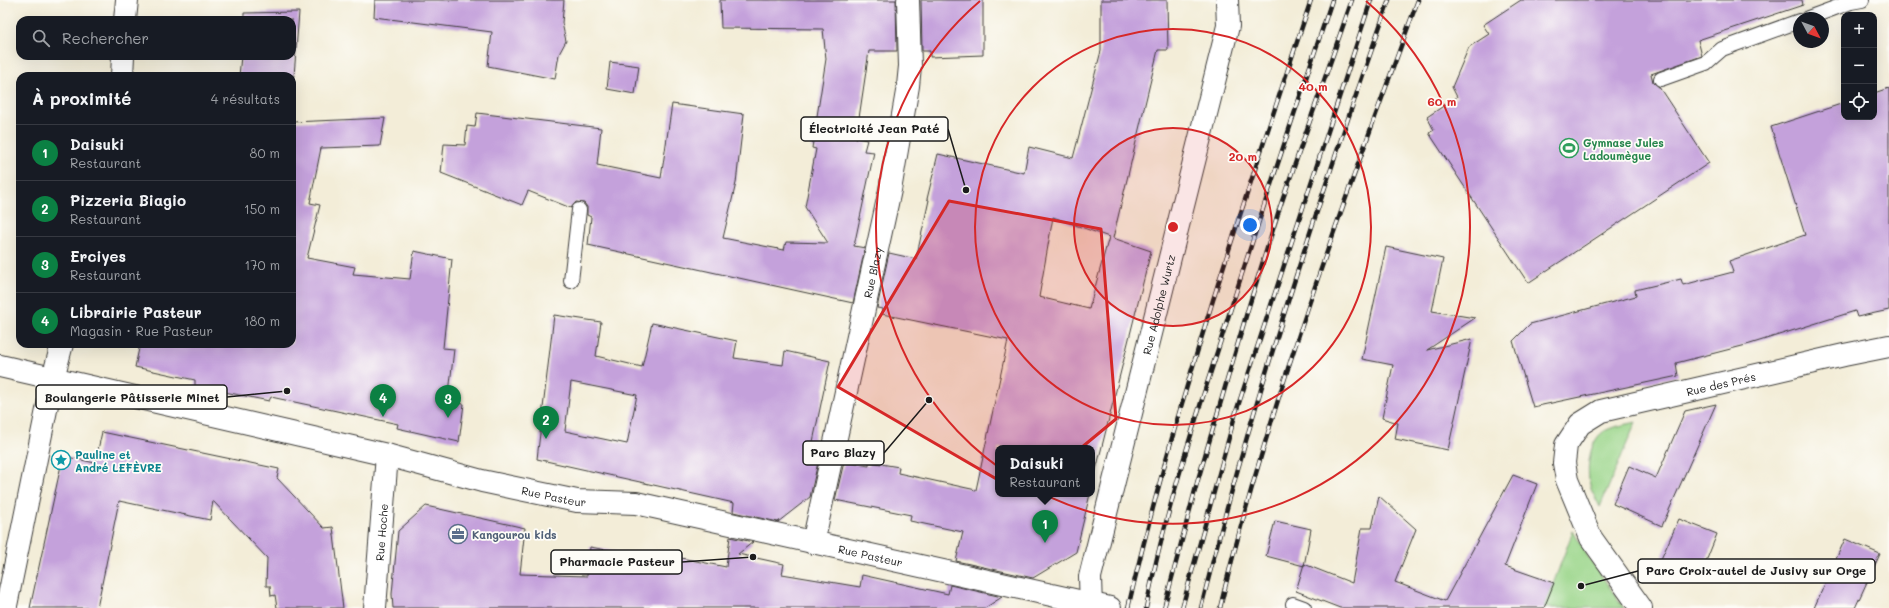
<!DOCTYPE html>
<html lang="fr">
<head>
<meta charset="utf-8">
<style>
  :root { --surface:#171b24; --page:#20242c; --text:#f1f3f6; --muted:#9ea1a6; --line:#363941; --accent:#0b8043 }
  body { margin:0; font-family:Mali,sans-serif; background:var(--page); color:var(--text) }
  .controls { position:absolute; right:12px; top:12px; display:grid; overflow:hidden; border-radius:8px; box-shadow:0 4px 16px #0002 }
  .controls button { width:36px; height:36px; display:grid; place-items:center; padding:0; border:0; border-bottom:1px solid var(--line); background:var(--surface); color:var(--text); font:20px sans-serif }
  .compass { position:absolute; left:1793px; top:12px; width:36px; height:36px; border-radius:50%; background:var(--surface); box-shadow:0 4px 16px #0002; rotate:131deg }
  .you { position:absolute; left:1250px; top:225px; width:14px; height:14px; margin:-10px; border:3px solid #fff; border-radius:50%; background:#1a73e8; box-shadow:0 0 0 6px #1a73e833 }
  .badge { display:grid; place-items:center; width:26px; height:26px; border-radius:50%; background:var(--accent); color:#fff; font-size:13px; font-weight:700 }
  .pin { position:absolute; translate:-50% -33px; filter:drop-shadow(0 1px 2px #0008) }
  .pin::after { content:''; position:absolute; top:21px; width:14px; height:12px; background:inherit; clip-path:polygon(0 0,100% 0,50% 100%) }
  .popup { position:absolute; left:995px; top:445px; width:100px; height:52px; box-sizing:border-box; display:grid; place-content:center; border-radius:8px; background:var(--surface); filter:drop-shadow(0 1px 3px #0005); font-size:13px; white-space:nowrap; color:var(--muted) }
  .popup b { font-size:15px; color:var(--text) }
  .popup::after { content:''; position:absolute; left:50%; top:100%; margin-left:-8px; border:8px solid transparent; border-top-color:var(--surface) }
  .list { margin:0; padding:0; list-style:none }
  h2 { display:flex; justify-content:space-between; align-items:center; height:52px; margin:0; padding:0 16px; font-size:17px }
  h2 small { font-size:13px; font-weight:400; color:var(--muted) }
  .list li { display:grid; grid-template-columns:26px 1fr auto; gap:12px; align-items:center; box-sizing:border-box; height:56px; padding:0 16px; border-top:1px solid var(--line) }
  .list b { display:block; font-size:15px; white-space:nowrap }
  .list p { margin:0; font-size:13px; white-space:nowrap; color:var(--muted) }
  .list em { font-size:13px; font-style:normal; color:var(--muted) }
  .icon { flex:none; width:22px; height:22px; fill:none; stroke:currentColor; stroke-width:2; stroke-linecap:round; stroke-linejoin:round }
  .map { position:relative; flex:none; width:1889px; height:608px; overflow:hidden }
  .search { position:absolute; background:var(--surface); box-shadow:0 4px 16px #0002; left:16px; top:16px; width:280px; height:44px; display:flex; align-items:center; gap:10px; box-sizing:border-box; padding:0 14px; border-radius:12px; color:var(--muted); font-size:15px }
  .panel { position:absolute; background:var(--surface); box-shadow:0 4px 16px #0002; left:16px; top:72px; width:280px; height:276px; border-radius:12px }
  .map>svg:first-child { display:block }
  .green { fill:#9bd68b; stroke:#5c7954 }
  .building { fill:#c4a1db; fill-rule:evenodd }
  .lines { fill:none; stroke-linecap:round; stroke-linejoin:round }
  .service-casing { stroke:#3c3b38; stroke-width:16 }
  .pedestrian-casing { stroke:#3c3b38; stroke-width:23 }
  .minor-casing { stroke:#3c3b38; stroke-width:24 }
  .tertiary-casing { stroke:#3c3b38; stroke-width:24 }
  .service { stroke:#fff; stroke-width:14 }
  .pedestrian { stroke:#fff; stroke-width:21 }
  .minor { stroke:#fff; stroke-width:22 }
  .tertiary { stroke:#fff; stroke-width:22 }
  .rail-casing { stroke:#1c1c1c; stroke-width:4.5 }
  .rail { stroke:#fdfcf7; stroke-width:3; stroke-dasharray:9; stroke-linecap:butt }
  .marked { fill:#d62828; fill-opacity:0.2; stroke:#d62828; stroke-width:3; stroke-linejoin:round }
  .ring { fill:none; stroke:#d62828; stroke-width:2 }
  .labels { text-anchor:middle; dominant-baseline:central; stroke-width:3.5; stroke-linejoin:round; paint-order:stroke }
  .leisure-label { font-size:11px; font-weight:bold; fill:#27864d; stroke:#fdfcf7; text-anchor:start }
  .street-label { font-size:11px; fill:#1c1c1c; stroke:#fdfcf7 }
  .culture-label { font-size:11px; font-weight:bold; fill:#0d838f; stroke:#fdfcf7; text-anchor:start }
  .service-label { font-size:11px; font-weight:bold; fill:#4e5e75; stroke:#fdfcf7; text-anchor:start }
  .centre { fill:#d62828; stroke:#fdfcf7; stroke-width:2 }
  .ring-label { font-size:12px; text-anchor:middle; font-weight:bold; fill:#d62828; stroke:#fdfcf7; stroke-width:3.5; stroke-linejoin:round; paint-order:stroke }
  .leader { fill:none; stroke:#1c1c1c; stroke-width:1.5 }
  .callout-dot { fill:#1c1c1c; stroke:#fdfcf7; stroke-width:1.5 }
  .callout { fill:#fdfcf7; stroke:#1c1c1c; stroke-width:1.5 }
  .callout-label { font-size:12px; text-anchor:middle; font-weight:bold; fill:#1c1c1c }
</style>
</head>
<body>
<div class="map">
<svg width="1889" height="608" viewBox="0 0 1889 608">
  <rect width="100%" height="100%" fill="#fdfcf7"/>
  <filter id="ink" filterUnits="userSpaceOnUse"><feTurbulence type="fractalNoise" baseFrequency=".025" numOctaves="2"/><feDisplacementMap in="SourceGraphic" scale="8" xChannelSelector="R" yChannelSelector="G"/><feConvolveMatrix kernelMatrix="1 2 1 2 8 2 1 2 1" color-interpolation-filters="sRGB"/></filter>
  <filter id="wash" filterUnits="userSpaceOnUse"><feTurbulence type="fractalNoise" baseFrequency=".012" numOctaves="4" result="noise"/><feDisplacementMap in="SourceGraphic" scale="16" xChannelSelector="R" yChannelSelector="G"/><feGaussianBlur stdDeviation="0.9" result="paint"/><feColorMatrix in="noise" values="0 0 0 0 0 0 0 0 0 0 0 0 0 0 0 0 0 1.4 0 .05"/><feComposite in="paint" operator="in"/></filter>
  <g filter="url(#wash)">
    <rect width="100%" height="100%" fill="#f3edd8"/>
    <path class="green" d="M1636,422L1600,507C1597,500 1591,492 1590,485C1586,469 1589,442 1603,432C1612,426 1626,425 1636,422Z
      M1573,531L1587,555L1624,608H1544Z"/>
    <g id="blocks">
      <path class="building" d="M375,0H564L562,23L566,41L559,54L555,79L488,66L492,32L374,17Z
        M720,0H896L897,51H869L856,138L867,140L864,151L874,152L854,246L865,248L853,303L588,245L591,217L587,215V207L584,203L576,202L571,208L528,191L522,205L441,173L444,144L465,145L467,126L475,127L477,113L601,128L597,165L661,178L672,104L744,114L736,183L723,238L784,250L786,242L828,243L805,207L816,149L812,148L826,59L823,29L721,28Z
        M921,0H983V55L930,57V51H922Z
        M1101,0H1167L1168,50H1158L1113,238L1151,251L1092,486V448H998V494H1090L1076,552L1033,578L956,561L963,532L910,521L911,515L835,500L844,462L869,466V462L899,467L898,473L976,490L1008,340L882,314L883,309L877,308L889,253L916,259L929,200L927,199L938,154L1024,173L1029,147L1073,158L1101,51ZM1053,217L1109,237L1089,309L1039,297Z
        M1521,0H1802L1803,5L1698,40L1702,56L1651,74L1653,82L1659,87L1709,163L1528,283L1429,133L1434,130L1427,117L1457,97L1452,87L1469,47L1489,34L1483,25Z
        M299,12L294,76H239L241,56H292V20H244V13Z
        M610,62L639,66L635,94L607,89Z
        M1889,88V310L1857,317L1855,311L1750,344L1676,363L1678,376L1533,407L1513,341L1530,324L1636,296L1635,290L1681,279L1683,285L1733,272L1729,261L1805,235L1771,127L1844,103V117H1874V93Z
        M385,118L380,146L321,148L310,203L320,205L307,258L355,267L353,274L410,279L414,251L452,259L443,348L454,349L448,402L464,404L459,442L397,428L398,424L271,397L269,401L195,386V380L135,367L140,344H292V122Z
        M1386,247L1443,259L1432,311L1475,318L1427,350L1472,339L1448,450L1395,439L1398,423L1382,418L1393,365L1362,359Z
        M554,315L601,322L596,356L642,367L652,323L737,341L734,358L783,365L785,351L830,361L810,456L819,458L810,497L778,522L733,512L734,503L537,459ZM571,382L637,395L627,444L565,431Z
        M1716,404L1662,526L1613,504L1629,466L1656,478L1685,411Z
        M102,432L279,469L277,478L324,528L333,527L343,608H277L275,595L271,596L270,586H266L267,558L213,501L210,520L119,501L97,608H30L63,456L95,463Z
        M1513,475L1537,484L1505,566L1554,583L1544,608H1340L1296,591L1304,564L1352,583L1362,528H1372L1379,496L1416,529L1395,582L1445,601Z
        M426,506L525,528L520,574L587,576L590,547L665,561L666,555L726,567L730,537L753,542L738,554L784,564L782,574L860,587L862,575L948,594L950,585L1002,597L985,608H393L392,594L398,531Z
        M1679,519L1717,534L1697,584L1657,568Z
        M1275,521L1311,529L1304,566L1266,556Z
        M1845,539L1880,554L1855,608H1814Z"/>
    </g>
  </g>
  <g filter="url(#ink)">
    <use href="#blocks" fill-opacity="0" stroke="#3c3b38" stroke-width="1"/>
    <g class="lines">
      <g class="service-casing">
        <path id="service" d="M1808,18L1851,2L1862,0
          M1661,79L1706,63L1722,49L1799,21
          M571,281L579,210
          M1293,604L1304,608"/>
      </g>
      <g class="pedestrian-casing">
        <path id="pedestrian" d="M6,608L53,378"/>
      </g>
      <g class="minor-casing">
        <g id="minor">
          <path d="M125,20L127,0"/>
          <path d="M122,76L123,56"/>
          <path d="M53,378L62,344"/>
          <path id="s1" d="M813,543L890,190L908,86L910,66L908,0"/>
          <path id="s2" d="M375,608L387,455"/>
          <path id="s3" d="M1091,608L1090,577L1228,26L1227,0"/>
          <path id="s4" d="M1641,608L1591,538L1567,480L1564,463L1566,445L1580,424L1601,411L1844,355L1889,346"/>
        </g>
      </g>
      <g class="tertiary-casing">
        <g id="tertiary">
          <path id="s5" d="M0,366L387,455L482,481L577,501L636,503L1110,608"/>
        </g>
      </g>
      <use href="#service" class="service"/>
      <use href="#pedestrian" class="pedestrian"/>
      <use href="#minor" class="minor"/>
      <use href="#tertiary" class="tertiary"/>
      <g class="rail-casing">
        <path id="rail" d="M1128,608C1176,402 1244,201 1311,0
          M1146,608C1164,518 1192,430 1220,343C1256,228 1294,114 1332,0
          M1164,608L1197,483L1248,309L1280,207L1352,0
          M1182,608L1236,412L1371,0
          M1201,608C1252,402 1319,200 1389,0
          M1220,608C1270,401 1344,200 1418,0"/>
      </g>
      <use href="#rail" class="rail"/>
    </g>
  </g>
  <path class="marked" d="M949,201L1101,229L1116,419L1024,495L838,387Z"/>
  <circle cx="1173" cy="227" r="99" fill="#d62828" fill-opacity=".12"/>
  <g class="ring">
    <circle cx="1173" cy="227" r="99"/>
    <circle cx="1173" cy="227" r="198"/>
    <path d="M1366 1A297 297 0 1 1 980 1"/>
  </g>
  <defs>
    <g id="stadium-ring" transform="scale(1)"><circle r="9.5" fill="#fdfcf7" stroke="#2e9e5b" stroke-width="1.5"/><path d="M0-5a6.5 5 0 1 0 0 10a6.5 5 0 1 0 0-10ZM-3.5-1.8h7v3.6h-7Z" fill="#2e9e5b"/></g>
    <g id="sight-ring" transform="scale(1)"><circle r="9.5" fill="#fdfcf7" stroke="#0f9aa8" stroke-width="1.5"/><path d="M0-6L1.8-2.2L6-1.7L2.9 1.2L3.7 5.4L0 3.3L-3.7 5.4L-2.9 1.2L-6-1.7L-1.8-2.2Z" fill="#0f9aa8"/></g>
    <g id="office-ring" transform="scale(1)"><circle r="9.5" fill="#fdfcf7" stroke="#5c6f8a" stroke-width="1.5"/><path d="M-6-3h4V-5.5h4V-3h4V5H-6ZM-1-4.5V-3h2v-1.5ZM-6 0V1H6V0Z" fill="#5c6f8a"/></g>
  </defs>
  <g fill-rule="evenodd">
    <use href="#stadium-ring" x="1569" y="148"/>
    <use href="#sight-ring" x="61" y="460"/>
    <use href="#office-ring" x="458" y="534"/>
  </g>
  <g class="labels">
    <g class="leisure-label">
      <text x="1583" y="142">Gymnase Jules<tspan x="1583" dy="13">Ladoumègue</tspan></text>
    </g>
    <g class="street-label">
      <text stroke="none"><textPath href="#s1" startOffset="277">Rue Blazy</textPath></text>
      <text stroke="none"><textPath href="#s3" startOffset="312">Rue Adolphe Wurtz</textPath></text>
      <text stroke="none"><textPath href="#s4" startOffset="357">Rue des Prés</textPath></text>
      <text stroke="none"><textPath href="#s5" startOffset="569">Rue Pasteur</textPath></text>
      <text stroke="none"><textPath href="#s2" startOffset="76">Rue Hoche</textPath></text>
      <text stroke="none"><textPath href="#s5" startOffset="892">Rue Pasteur</textPath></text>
    </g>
    <g class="culture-label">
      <text x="75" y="454">Pauline et<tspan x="75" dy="13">André LEFÈVRE</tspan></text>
    </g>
    <g class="service-label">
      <text x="472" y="534">Kangourou kids</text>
    </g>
  </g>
  <circle cx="1173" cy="227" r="6" class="centre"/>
  <g class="ring-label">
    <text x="1313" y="91">40 m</text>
    <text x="1442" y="106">60 m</text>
    <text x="1243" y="161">20 m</text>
  </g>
  <path class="leader" d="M966 190L948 129M287 391L227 397M929 400L884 453M753 557L682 562M1581 586L1638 571"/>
  <g class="callout-dot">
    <circle cx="966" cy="190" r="4"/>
    <circle cx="287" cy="391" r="4"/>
    <circle cx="929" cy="400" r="4"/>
    <circle cx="753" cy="557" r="4"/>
    <circle cx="1581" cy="586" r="4"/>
  </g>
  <g class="callout">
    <rect x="801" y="117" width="147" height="24" rx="4"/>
    <rect x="36" y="385" width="191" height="24" rx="4"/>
    <rect x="803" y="441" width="81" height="24" rx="4"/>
    <rect x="551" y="550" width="131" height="24" rx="4"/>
    <rect x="1638" y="559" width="237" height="24" rx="4"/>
  </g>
  <g class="callout-label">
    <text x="874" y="133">Électricité Jean Paté</text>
    <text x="132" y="402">Boulangerie Pâtisserie Minet</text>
    <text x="843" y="457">Parc Blazy</text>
    <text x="617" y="566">Pharmacie Pasteur</text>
    <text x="1756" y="575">Parc Croix-autel de Jusivy sur Orge</text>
  </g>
</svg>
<div class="controls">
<button>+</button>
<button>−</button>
<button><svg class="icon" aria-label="locate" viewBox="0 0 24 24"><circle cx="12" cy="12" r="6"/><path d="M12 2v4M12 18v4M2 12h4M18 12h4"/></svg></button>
</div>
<svg class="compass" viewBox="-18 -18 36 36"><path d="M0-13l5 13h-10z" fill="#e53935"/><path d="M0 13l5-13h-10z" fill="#9ea1a6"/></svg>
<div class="you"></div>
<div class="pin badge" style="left:1045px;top:543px">1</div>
<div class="popup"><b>Daisuki</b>Restaurant</div>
<div class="pin badge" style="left:546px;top:439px">2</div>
<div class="pin badge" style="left:448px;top:418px">3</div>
<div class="pin badge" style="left:383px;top:417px">4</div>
<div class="search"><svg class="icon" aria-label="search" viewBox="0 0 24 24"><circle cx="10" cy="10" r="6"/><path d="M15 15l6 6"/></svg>Rechercher</div>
<section class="panel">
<h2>À proximité<small>4 résultats</small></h2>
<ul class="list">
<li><span class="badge">1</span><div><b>Daisuki</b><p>Restaurant</p></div><em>80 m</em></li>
<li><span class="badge">2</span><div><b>Pizzeria Biagio</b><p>Restaurant</p></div><em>150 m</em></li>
<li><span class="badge">3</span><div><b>Erciyes</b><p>Restaurant</p></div><em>170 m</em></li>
<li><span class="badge">4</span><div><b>Librairie Pasteur</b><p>Magasin · Rue Pasteur</p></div><em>180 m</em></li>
</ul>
</section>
</div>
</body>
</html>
